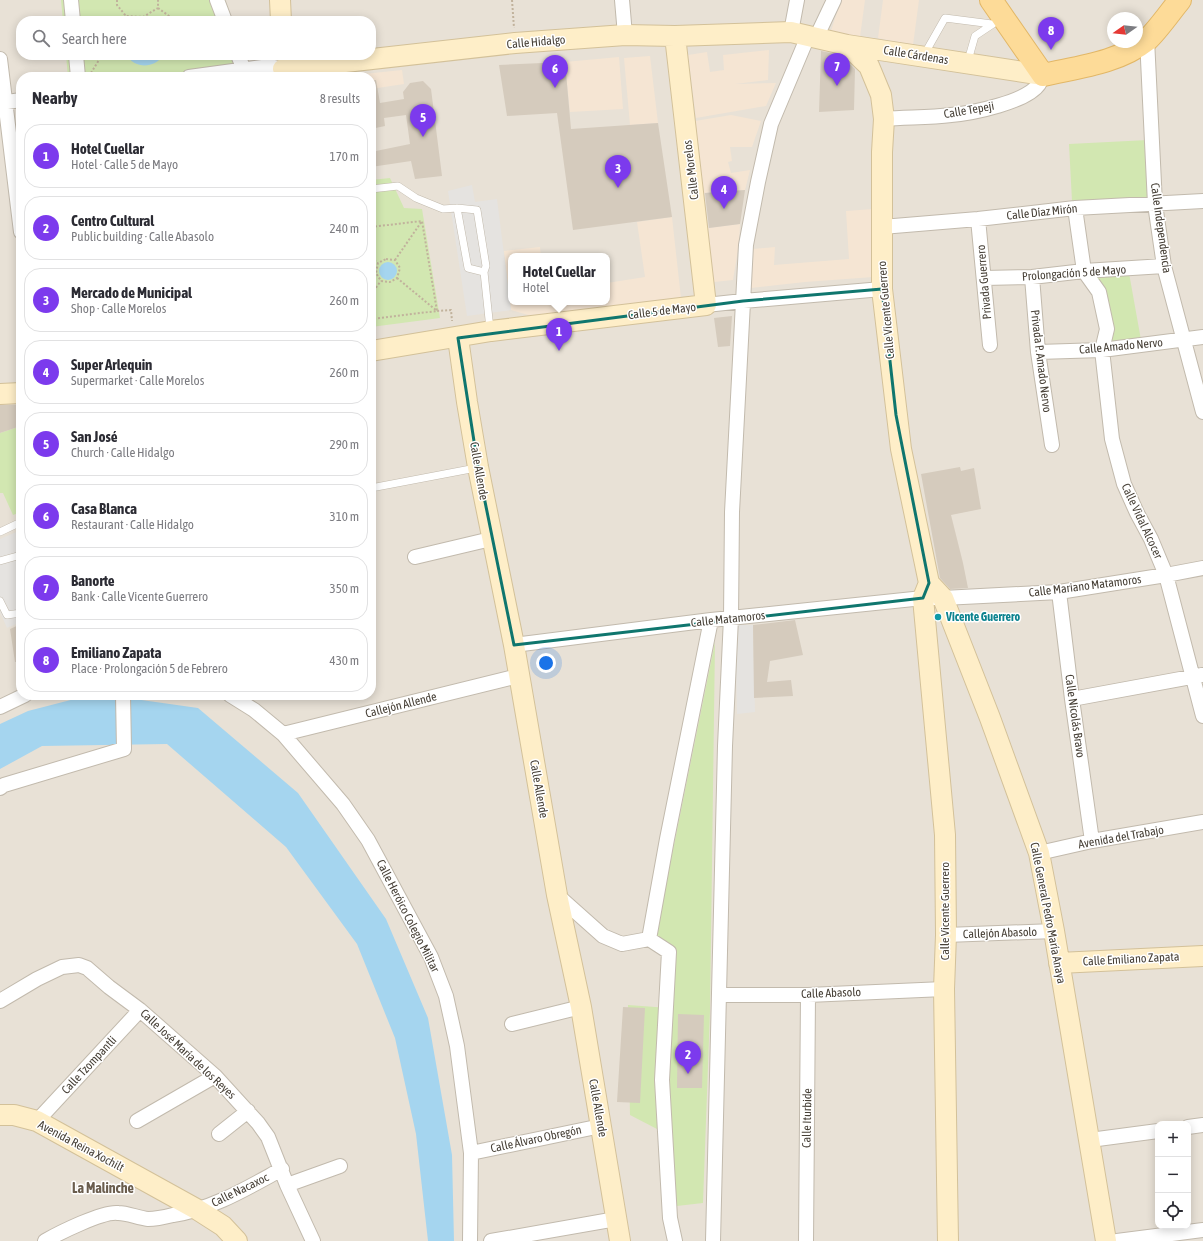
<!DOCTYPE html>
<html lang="en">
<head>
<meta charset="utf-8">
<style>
  :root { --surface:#fff; --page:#f7f7f7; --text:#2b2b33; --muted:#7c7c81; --line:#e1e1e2; --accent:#7c3aed }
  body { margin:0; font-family:"Asap Condensed",sans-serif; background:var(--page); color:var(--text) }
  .controls { position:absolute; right:12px; bottom:12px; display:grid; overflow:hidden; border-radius:8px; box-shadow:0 2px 10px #0003 }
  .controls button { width:36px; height:36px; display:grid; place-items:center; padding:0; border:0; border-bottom:1px solid var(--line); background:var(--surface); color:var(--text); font:20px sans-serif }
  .compass { position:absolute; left:1107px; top:12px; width:36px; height:36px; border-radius:50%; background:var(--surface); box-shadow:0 2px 10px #0003; rotate:256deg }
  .you { position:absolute; left:546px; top:663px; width:14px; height:14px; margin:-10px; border:3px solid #fff; border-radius:50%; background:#1a73e8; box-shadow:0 0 0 6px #1a73e833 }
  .badge { display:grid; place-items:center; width:26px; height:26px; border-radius:50%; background:var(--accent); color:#fff; font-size:13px; font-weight:700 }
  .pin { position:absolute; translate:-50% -33px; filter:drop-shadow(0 1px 2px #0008) }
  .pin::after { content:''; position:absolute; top:21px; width:14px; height:12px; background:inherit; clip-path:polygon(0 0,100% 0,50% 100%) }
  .popup { position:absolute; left:508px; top:253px; width:102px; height:52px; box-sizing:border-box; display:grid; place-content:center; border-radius:8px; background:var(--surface); filter:drop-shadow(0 1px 3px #0005); font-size:13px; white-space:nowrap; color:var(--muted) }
  .popup b { font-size:15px; color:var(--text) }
  .popup::after { content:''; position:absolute; left:50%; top:100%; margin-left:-8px; border:8px solid transparent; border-top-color:var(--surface) }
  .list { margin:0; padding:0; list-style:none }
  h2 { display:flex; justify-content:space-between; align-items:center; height:52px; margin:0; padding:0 16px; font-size:17px }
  h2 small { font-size:13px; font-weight:400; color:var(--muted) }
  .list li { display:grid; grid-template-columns:26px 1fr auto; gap:12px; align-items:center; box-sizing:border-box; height:64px; margin:0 8px 8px; padding:0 8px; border:1px solid var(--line); border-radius:16px }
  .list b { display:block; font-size:15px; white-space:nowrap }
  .list p { margin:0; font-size:13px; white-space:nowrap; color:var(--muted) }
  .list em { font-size:13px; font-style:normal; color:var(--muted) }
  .icon { flex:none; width:22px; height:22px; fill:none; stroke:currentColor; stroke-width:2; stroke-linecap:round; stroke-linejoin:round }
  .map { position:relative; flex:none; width:1203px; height:1241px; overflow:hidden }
  .search { position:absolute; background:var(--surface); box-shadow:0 2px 10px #0003; left:16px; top:16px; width:360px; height:44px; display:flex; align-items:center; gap:10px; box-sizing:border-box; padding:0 14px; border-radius:16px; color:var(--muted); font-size:15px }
  .panel { position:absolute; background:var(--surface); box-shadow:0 2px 10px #0003; left:16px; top:72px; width:360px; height:628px; border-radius:16px }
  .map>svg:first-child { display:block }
  .residential { fill:#e8e1d6; fill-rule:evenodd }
  .commercial { fill:#f5e5d3 }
  .green { fill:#d2e7b1 }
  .parking { fill:#e5e3e0 }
  .water { fill:#a5d5ef }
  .building { fill:#d5cbbd }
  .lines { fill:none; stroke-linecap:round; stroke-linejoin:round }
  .lane-casing { stroke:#c2baad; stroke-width:8 }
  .street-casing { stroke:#c2baad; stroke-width:16 }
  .secondary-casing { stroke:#d3c199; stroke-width:22 }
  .primary-casing { stroke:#e2b767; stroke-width:24 }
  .path { stroke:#c1b29c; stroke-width:2; stroke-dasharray:2 2; stroke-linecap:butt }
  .lane { stroke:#fff; stroke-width:7 }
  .street { stroke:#fff; stroke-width:14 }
  .secondary { stroke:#feeec8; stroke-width:20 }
  .primary { stroke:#fddb98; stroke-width:22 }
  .marked { fill:none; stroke:#0f766e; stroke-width:3; stroke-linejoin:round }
  .culture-dot { fill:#0f9aa8; stroke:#fff; stroke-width:1.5 }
  .labels { text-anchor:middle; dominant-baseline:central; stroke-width:3; stroke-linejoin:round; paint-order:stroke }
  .street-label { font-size:12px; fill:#474037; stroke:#fff }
  .culture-label { font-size:12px; font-weight:bold; fill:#0d838f; stroke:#fff; text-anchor:start }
  .quarter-label { font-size:14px; font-weight:bold; fill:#6a5d4e; stroke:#fff }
</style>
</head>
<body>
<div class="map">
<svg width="1203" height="1241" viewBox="0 0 1203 1241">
  <rect width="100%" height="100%" fill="#f4f0e8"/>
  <path class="residential" d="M0,0H1203V1241H0ZM1113,18H1137V42H1113ZM21,21H371V55H21ZM21,77H371V695H21ZM511,256H607V302H511ZM1158,1124H1188V1226H1158Z"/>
  <path class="commercial" d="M841,0H865L860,37L830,34Z
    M883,0H919L913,45L878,38Z
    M769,50L768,80L735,84L776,83L766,106L696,118L688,55L707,52L710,72L724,70L723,55Z
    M650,56L658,123L630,125L624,58Z
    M619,57L623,109L570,112L565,62Z
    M402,70L404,84L371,89V77H335Z
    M731,115L761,121L752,147H730L732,161L728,162L731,173L750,170L745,190L704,193L695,121Z
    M873,209V277L805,282L751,288L752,249L775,247L774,265L849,259L846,211Z
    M672,217L681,298L535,317L511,310L504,251L540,247L541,256H511V302H607V283L645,277L637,222Z
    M740,224L739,244L733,280L714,282L708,228Z"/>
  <path class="green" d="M61,0H225L233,21H63Z
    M66,55H245L251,72L216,77H68Z
    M1148,140L1150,197L1072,201L1069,144Z
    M390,178L404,208L422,209L440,318L371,327V180Z
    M1129,273L1141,340L1109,343L1093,276Z
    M21,426V512L13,515L3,493H0V433Z
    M715,642L710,1011L703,1203L668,1207L657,1129L630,1115L628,1005L669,1008L672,949L655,939Z"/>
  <path class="parking" d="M472,185L475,202L497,199L511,310L467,316L448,191Z
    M21,530V622L7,628L0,612V539Z
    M735,625H753L755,712L737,714Z"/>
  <path class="water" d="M126,55H164C153,69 136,69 126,55Z
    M379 271a9 9 0 1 1 18 0a9 9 0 1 1-18 0Z
    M90,695H106L198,708L298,793L386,919L428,1018L452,1155L454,1241H428L416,1134L395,1038L357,944L286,847L167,744L42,746L0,769V724L28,711Z"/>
  <path class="building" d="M821,51L841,55L855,69L854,110L819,112Z
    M565,62L571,129L658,123L672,217L573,230L557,113L507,116L499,65Z
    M376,80L380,103L404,99L403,92L410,83L423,81L431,89L442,176L415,179L411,161L371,167V152L410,144L406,115L384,118L385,126L371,129V81Z
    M745,190L740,224L709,228L705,193Z
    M732,316L730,346L718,347L714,318Z
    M0,405H21V426L0,433Z
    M960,467L961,471L974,468L981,509L951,515L963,563L968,588L950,589L940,578L921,474Z
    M795,620L803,655L770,661L767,682L791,680L793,696L754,698L753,625Z
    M21,624V662H15L10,629Z
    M623,1007L645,1008L640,1103L617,1102Z
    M678,1014L704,1015L702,1088H677Z"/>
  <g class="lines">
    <g class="lane-casing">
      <path id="lane" d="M924,55L945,18L992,24
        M973,61L969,57L975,36L993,24
        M371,189L398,186L416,198L443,209L457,208L477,210L486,266L484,272L490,329
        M457,208L468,268L484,272
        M371,488L476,468
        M0,532L21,522
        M0,561L21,555
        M0,601L7,615L21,613"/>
    </g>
    <g class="street-casing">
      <path id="street" d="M71,0L73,21
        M217,0L225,21
        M622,0L625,35
        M791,32L797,0
        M816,38L834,0
        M1147,39L1155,204L1164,266L1203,412
        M76,55L78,77
        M238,55L244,70
        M0,59L21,232
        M189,77L270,66L283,69
        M0,103L21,100
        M884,119C906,117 929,118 951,115C973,113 1027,102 1039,84C1041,81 1042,78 1043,75
        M1075,208L1084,271L1099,292L1107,329L1102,350L1112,439L1124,484L1137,513L1151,539L1166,575L1203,716
        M978,219L990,345
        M882,227L978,219L1075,208L1203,201
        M1032,277L1038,352L1052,445
        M984,278L1032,277L1084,271L1164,266
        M706,305L743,301L882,289
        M1038,352L1102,350L1203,337
        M415,557L491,539
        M1059,592L1072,699L1092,841
        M514,645L711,620L923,598H943L1059,592L1166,575L1203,568
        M230,695L254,710L283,734L343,804L368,840L431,957L446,996L457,1046L471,1153L470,1241
        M1072,699L1202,675
        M0,707L25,695
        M283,734L518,676
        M0,788L4,785L124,749L123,695
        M1039,853L1092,841L1203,822
        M557,895L603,936L622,944L649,939L669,952L662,1080L670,1218L675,1241
        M946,935L1054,931
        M649,939L667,839L711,620
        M719,995H808L944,989
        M0,1001L37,979L62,967L79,965L87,968L109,987L140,1010L215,1076L258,1123L268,1137L287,1185L313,1241
        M512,1024L581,1007
        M37,1121L140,1010
        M137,1121L215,1076
        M1188,1127L1203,1125
        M219,1134L248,1111
        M1090,1140L1158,1131
        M471,1153L601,1126
        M287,1185L340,1166
        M45,1241C59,1233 103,1211 118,1213C128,1213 138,1218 148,1219C156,1219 165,1217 173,1215C213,1209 247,1188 282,1169
        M491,1241L616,1219
        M713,1241L725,746L731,618L732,512L746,245L758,182L771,124L808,36
        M806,1241L808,995
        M1117,1241L1203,1230"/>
    </g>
    <g class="secondary-casing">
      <path id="secondary" d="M280,0L281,21
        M847,45L869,66L881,95L884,119L882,152V289L901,449L929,583L943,598L990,718L1039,853L1054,931L1106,1241
        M283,69L515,43L625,35L675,36L791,32L847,45L1043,75
        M458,338L467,402L478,467L514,645L557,895L581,1007L620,1241
        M371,351L491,331L706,305L675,36
        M0,394L21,393
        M929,583L923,598L945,835L946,935L944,989L948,1241
        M1059,963L1203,956
        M0,1115H14L37,1121L198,1210L223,1226L237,1241"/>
    </g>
    <g class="primary-casing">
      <path id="primary" d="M991,0L1043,75C1078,67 1118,63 1147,40C1157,31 1171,11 1180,0"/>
    </g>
    <path class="path" d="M117,0V5L126,16L143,17L158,8V0
      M512,0L514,28
      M158,8L176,21
      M123,21L126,16
      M91,73L102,55
      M371,227L422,221L437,311L371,319
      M371,258L378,263
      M386,259L395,260L400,268L397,278L390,282L381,281L376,273L378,263Z
      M395,260L422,221
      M397,278L437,311L451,310L452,321
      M371,294L381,281"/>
    <use href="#lane" class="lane"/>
    <use href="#street" class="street"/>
    <use href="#secondary" class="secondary"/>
    <use href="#primary" class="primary"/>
  </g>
  <path class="marked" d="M882,289L896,415L929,583L923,598L514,645L478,467L458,338L743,301Z"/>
  <circle class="culture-dot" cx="938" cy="617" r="4"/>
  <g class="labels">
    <g class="street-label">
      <text transform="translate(536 42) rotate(-5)">Calle Hidalgo</text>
      <text transform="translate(916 55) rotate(9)">Calle Cárdenas</text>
      <text transform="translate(969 110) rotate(-10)">Calle Tepeji</text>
      <text transform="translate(691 170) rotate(-97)">Calle Morelos</text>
      <text transform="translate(1042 212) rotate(-6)">Calle Díaz Mirón</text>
      <text transform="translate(1161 228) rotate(82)">Calle Independencia</text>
      <text transform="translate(1074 273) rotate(-4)">Prolongación 5 de Mayo</text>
      <text transform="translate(984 282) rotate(-95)">Privada Guerrero</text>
      <text transform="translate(886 310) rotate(-95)">Calle Vicente Guerrero</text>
      <text transform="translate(662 311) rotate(-7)">Calle 5 de Mayo</text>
      <text transform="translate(1121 346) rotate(-5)">Calle Amado Nervo</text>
      <text transform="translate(1041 361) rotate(83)">Privada P. Amado Nervo</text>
      <text transform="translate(479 471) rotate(80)">Calle Allende</text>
      <text transform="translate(1142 521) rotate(65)">Calle Vidal Alcocer</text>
      <text transform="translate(1085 586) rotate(-7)">Calle Mariano Matamoros</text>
      <text transform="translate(728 619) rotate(-6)">Calle Matamoros</text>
      <text transform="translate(401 705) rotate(-14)">Callejón Allende</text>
      <text transform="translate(1075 716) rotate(82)">Calle Nicolás Bravo</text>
      <text transform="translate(539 789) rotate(80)">Calle Allende</text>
      <text transform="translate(1121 837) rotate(-10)">Avenida del Trabajo</text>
      <text transform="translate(945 911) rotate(-90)">Calle Vicente Guerrero</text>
      <text transform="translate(1048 913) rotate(79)">Calle General Pedro María Anaya</text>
      <text transform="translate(408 916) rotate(63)">Calle Heróico Colegio Militar</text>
      <text transform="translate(1000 933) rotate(-2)">Callejón Abasolo</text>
      <text transform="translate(1131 959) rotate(-3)">Calle Emiliano Zapata</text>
      <text transform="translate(831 993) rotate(-2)">Calle Abasolo</text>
      <text transform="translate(188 1054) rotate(43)">Calle José María de los Reyes</text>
      <text transform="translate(89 1065) rotate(-47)">Calle Tzompantli</text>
      <text transform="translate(598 1108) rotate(80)">Calle Allende</text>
      <text transform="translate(807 1118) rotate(-89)">Calle Iturbide</text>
      <text transform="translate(536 1139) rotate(-12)">Calle Álvaro Obregón</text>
      <text transform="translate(81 1146) rotate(28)">Avenida Reina Xochilt</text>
      <text transform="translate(240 1190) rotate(-26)">Calle Nacaxoc</text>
    </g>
    <g class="culture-label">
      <text x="946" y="617">Vicente Guerrero</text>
    </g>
    <g class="quarter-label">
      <text x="103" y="1188">La Malinche</text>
    </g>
  </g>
</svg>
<div class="controls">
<button>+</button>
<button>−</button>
<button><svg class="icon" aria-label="locate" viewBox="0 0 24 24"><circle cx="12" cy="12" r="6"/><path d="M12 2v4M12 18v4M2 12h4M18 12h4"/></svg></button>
</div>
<svg class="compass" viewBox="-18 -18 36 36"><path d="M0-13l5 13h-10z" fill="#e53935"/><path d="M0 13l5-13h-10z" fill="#7c7c81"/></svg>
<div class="you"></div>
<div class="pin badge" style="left:559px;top:351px">1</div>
<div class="popup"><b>Hotel Cuellar</b>Hotel</div>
<div class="pin badge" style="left:688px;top:1074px">2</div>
<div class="pin badge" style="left:618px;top:188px">3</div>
<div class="pin badge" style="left:724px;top:209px">4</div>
<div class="pin badge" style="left:423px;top:137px">5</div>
<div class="pin badge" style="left:555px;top:88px">6</div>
<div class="pin badge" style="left:837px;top:86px">7</div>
<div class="pin badge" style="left:1051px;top:50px">8</div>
<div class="search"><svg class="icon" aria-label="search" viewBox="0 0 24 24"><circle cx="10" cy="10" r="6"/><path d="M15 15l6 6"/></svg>Search here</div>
<section class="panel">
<h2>Nearby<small>8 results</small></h2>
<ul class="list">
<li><span class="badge">1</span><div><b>Hotel Cuellar</b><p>Hotel · Calle 5 de Mayo</p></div><em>170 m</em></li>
<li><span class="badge">2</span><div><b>Centro Cultural</b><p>Public building · Calle Abasolo</p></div><em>240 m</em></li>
<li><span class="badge">3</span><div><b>Mercado de Municipal</b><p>Shop · Calle Morelos</p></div><em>260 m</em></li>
<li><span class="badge">4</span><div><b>Super Arlequin</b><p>Supermarket · Calle Morelos</p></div><em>260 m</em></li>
<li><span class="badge">5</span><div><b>San José</b><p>Church · Calle Hidalgo</p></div><em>290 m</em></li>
<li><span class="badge">6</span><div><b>Casa Blanca</b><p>Restaurant · Calle Hidalgo</p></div><em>310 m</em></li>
<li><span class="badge">7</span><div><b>Banorte</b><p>Bank · Calle Vicente Guerrero</p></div><em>350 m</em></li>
<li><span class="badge">8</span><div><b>Emiliano Zapata</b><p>Place · Prolongación 5 de Febrero</p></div><em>430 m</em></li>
</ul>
</section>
</div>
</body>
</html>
